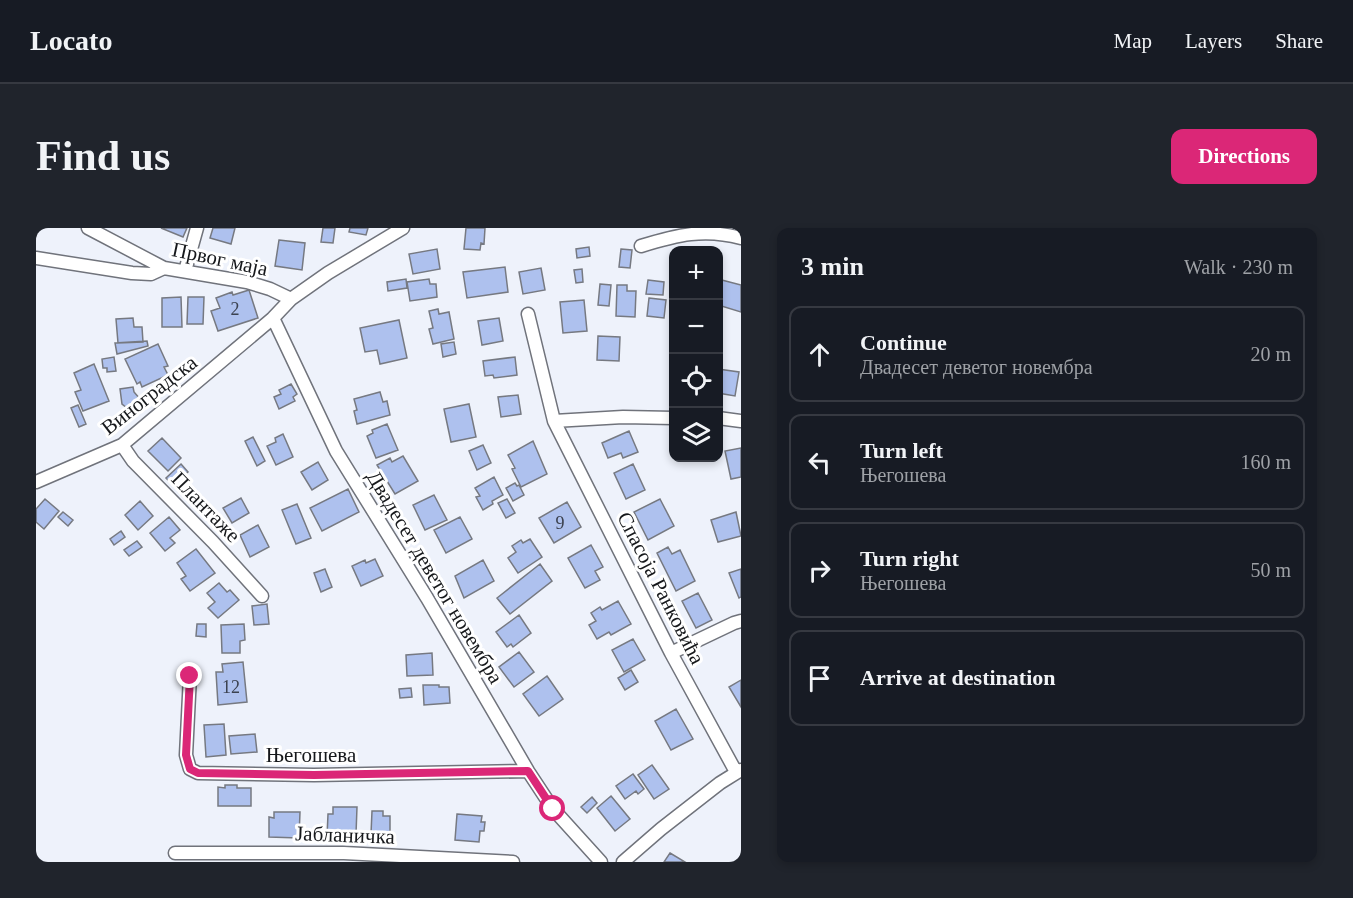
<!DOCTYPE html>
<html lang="en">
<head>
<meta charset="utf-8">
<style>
  :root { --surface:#171b24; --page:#20242c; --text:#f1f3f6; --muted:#9ea1a6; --line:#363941; --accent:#db2777 }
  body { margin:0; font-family:Georgia,serif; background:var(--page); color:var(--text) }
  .controls { position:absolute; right:18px; top:18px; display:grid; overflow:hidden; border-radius:12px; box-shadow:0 3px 9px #0003 }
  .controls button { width:54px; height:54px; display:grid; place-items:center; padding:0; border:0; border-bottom:2px solid var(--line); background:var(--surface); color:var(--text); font:30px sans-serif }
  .stop { position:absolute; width:18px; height:18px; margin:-14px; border:4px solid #db2777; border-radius:50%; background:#fff }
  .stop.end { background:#db2777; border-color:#fff; box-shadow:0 2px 6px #0008 }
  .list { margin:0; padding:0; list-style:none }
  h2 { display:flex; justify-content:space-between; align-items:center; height:78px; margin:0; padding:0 24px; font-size:26px }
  h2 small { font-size:20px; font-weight:400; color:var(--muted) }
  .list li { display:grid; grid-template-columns:39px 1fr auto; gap:18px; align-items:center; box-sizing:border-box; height:96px; margin:0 12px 12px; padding:0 12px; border:2px solid var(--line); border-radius:12px }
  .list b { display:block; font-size:22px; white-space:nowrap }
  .list p { margin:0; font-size:20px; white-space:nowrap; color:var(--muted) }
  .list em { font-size:20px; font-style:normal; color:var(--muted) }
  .icon { flex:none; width:33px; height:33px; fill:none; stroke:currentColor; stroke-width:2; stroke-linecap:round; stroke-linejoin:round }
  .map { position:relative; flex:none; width:705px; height:634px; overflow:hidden; border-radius:12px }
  header { display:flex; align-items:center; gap:36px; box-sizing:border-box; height:84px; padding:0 30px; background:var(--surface); border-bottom:2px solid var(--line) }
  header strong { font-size:28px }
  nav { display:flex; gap:33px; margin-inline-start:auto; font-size:21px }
  .intro { display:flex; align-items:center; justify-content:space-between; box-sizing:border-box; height:144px; padding:0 36px }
  h1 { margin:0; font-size:42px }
  .button { padding:15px 27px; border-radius:12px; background:var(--accent); color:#fff; font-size:21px; font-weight:700 }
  main { display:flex; gap:36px; padding:0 36px }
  aside { flex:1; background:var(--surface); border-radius:12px; box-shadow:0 3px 9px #0003 }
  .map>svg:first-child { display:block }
  .building { fill:#aec1ee; stroke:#767981; stroke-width:1.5 }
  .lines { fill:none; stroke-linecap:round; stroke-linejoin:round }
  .street-casing { stroke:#70737b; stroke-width:15 }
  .street { stroke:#fff; stroke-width:12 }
  .route { stroke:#db2777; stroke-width:8 }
  .labels { text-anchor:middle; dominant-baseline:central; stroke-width:6; stroke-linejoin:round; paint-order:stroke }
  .number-label { font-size:18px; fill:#3c4250 }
  .street-label { font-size:21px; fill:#16181b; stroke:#fff }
</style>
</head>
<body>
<header>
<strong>Locato</strong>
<nav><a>Map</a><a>Layers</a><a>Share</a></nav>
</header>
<div class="intro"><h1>Find us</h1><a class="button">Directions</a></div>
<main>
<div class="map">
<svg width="705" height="634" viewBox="0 0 705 634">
  <rect width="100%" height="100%" fill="#eef2fb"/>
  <path class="building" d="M125,0H151L147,9Z
    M177,0H199L195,16L174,10Z
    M287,0H299L297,15L285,14Z
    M314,0H332L330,7L313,4Z
    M430,0H449L448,16L445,15L444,22L428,21Z
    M243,12L269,15L266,42L239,38Z
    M553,19L554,28L541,30L540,21Z
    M401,21L404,41L377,46L373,26Z
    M585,21L596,22L594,40L583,39Z
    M469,39L472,64L431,70L427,44Z
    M505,40L509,62L487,66L483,44Z
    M546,41L547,54L540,55L538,42Z
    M370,51L371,60L352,63L351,54Z
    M393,51L394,56H400L401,69L374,73L371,54Z
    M682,51L705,57V84L682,77Z
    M612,52L628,54L627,67L610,66Z
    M564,56L575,57L573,78L562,77Z
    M581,57H591V63H600L599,89L580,88Z
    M213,62L222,90L182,103L175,83L184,80L180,70L196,64L197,67Z
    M145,69L146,99H126V70Z
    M152,69H168L167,96H151Z
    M613,70L630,72L628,90L611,88Z
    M548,72L551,103L527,105L524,74Z
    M402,81L403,86L413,84L418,111L397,116L393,101L397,100L393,83Z
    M97,90L98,99H106L107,114L82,115L80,91Z
    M463,90L467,113L446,117L442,93Z
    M363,92L371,130L344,136L341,122L329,124L324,100Z
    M562,108L584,109L583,133L561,132Z
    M111,113L112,118L81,126L79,115Z
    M418,114L420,126L407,129L405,116Z
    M122,116L132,138L128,139L132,147L106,159L104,154L101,156L89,131Z
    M78,129L80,143L71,144V140H67L66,131Z
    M479,129L481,147L458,150L457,147L449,148L447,133Z
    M58,136L73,173L47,183L39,164L45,162L38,145Z
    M682,141L703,144L699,168L682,165Z
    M255,156L261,166L257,169L259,173L243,181L238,169L245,166L243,162Z
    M97,159L98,164L104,171L101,178L91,180L86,176L84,161Z
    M344,164L347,174L351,173L354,187L321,196L318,183L321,182L318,171Z
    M482,167L485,186L465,189L462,169Z
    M433,176L440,209L415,214L408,181Z
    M42,177L50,196L43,199L35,180Z
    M351,196L362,222L340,230L331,208L337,205L336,202Z
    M593,203L602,224L587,230L585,225L572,230L566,215Z
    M247,206L257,229L240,237L231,218L240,214L239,210Z
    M217,209L229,233L221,238L209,213Z
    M126,210L145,230L132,243L112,223Z
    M497,213L511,246L485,259L476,241L479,240L472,227Z
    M447,217L455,235L441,242L433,223Z
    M705,220V249L695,251L689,223Z
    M367,228L382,253L359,266L341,237L354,230L356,234Z
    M282,234L292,252L276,262L265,244Z
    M145,236L152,244L137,257L130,250Z
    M597,236L609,262L590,271L578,245Z
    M458,249L467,267L456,273L457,276L447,282L440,269L444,268L439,260Z
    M479,255L481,258L483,257L488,267L477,273L470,260Z
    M312,261L323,284L286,303L274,280Z
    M398,267L411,292L389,302L377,277Z
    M205,270L213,285L196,295L187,280Z
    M9,271L23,283L8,301L0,294V281Z
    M471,271L479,285L470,290L462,275Z
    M624,271L638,298L612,312L598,284Z
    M104,273L117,288L102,302L89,287Z
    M531,274L545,299L518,315L503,290Z
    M261,276L275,310L260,316L246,282Z
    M27,284L37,292L32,298L22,289Z
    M700,284L705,308L682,314L675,292Z
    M133,289L144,302L134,310L139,315L129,323L114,305Z
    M424,289L436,311L410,325L398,302Z
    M222,297L233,319L214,329L204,307Z
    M85,303L89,309L78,317L74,311Z
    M494,311L506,329L482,345L472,330L480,324L476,318L485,312L487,315Z
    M101,313L106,319L93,328L88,322Z
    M555,317L567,339L559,343L564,352L549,360L532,330Z
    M632,319L636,326L644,322L659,353L640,363L621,325Z
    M160,321L179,345L154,363L145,351L150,348L141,335Z
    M339,331L347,348L325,358L316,338L329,332L330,335Z
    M447,332L458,353L428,370L419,348Z
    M504,336L516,353L474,386L461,370Z
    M289,341L296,359L285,364L278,345Z
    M705,341V369L703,370L693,345Z
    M183,355L191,364L194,362L203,372L182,390L172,380L179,374L171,365Z
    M662,365L676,392L660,400L646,373Z
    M582,373L595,396L575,407L573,404L561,411L553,397L560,393L555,385L564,379L566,382Z
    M231,376L233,396L218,397L216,378Z
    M483,387L495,405L477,419L475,416L471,419L460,404Z
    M161,396H170V409L160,408Z
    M208,396L209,412L204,413V425H186L185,397Z
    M597,411L609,432L588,444L576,422Z
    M483,424L498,444L478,459L463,439Z
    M396,425L397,447L371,448L370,427Z
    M207,434L211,474L182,477L180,444H187L186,436Z
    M595,442L602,454L589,462L582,450Z
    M511,448L527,471L503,488L487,466Z
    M705,452V479L693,459Z
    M387,457H403V459H413L414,475L388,477Z
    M375,460L376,469L364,470L363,461Z
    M640,481L657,511L635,522L619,493Z
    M188,496L190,527L170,529L168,497Z
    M219,506L221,524L195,526L193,508Z
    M616,537L633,561L618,571L602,547Z
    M597,546L608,561L602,566L600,563L589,571L580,558Z
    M189,557H201V560H215V578H182V559L189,560Z
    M575,568L594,591L579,603L561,580Z
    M556,569L561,575L551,585L545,579Z
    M297,579H321L320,606H311V610L291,609L292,586H297Z
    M336,583H347V588H354V606H335Z
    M238,584H264L263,610L233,609V589L238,590Z
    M421,586L446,588L445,594H449L448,603H444L443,614L419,612Z
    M634,625L649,634H628Z"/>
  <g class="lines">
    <g class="street-casing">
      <path id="street" d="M52,0L128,40L211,54L234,61L255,71L292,45L367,0
        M605,18C641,7 668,0 705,10
        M0,30L96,45L115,46L128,40
        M149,43L161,0
        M255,71L237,90L300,223L391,370L492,543L517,581L565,634
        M492,86L518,193L635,425L700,544
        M682,190L705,193
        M518,193L587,189L638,190
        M86,217L97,233L177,314L226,368
        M0,254L86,217L237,90
        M635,425L698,395L705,393
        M154,448L150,527L154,541L162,545L278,547L492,543
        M139,625H308L477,634
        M587,634L625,601L684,555L705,542"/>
    </g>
    <use href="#street" class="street"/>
  </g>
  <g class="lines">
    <path class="route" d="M154,448L150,527L154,541L162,545L278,547L492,543L517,581"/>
  </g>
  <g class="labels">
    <g class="number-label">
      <text x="199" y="81">2</text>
      <text x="524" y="295">9</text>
      <text x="195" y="459">12</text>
    </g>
    <g class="street-label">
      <text transform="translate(184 31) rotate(12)">Првог маја</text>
      <text transform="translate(113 167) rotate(-38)">Виноградска</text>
      <text transform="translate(170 279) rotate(46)">Плантаже</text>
      <text transform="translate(399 349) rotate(59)">Двадесет деветог новембра</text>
      <text transform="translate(625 360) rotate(63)">Спасоја Ранковића</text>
      <text x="275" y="527">Његошева</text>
      <text transform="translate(309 607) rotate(2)">Јабланичка</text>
    </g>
  </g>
</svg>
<div class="controls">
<button>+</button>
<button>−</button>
<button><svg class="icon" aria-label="locate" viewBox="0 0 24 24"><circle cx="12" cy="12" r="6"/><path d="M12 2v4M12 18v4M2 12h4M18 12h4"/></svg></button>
<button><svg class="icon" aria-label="layers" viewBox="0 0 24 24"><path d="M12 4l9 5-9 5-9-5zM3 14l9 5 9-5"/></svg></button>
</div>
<div class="stop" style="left:517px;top:581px"></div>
<div class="stop end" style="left:154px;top:448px"></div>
</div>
<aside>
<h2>3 min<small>Walk · 230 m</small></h2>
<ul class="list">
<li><svg class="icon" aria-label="ahead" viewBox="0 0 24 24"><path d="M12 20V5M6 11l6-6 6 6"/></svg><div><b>Continue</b><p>Двадесет деветог новембра</p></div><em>20 m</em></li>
<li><svg class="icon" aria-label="left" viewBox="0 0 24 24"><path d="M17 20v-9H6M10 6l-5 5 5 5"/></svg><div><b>Turn left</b><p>Његошева</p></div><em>160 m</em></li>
<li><svg class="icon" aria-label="right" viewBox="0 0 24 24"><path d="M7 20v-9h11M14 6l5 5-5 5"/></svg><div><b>Turn right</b><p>Његошева</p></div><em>50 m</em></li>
<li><svg class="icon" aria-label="arrive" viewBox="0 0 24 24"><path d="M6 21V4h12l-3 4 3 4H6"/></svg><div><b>Arrive at destination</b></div></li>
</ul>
</aside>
</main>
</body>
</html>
